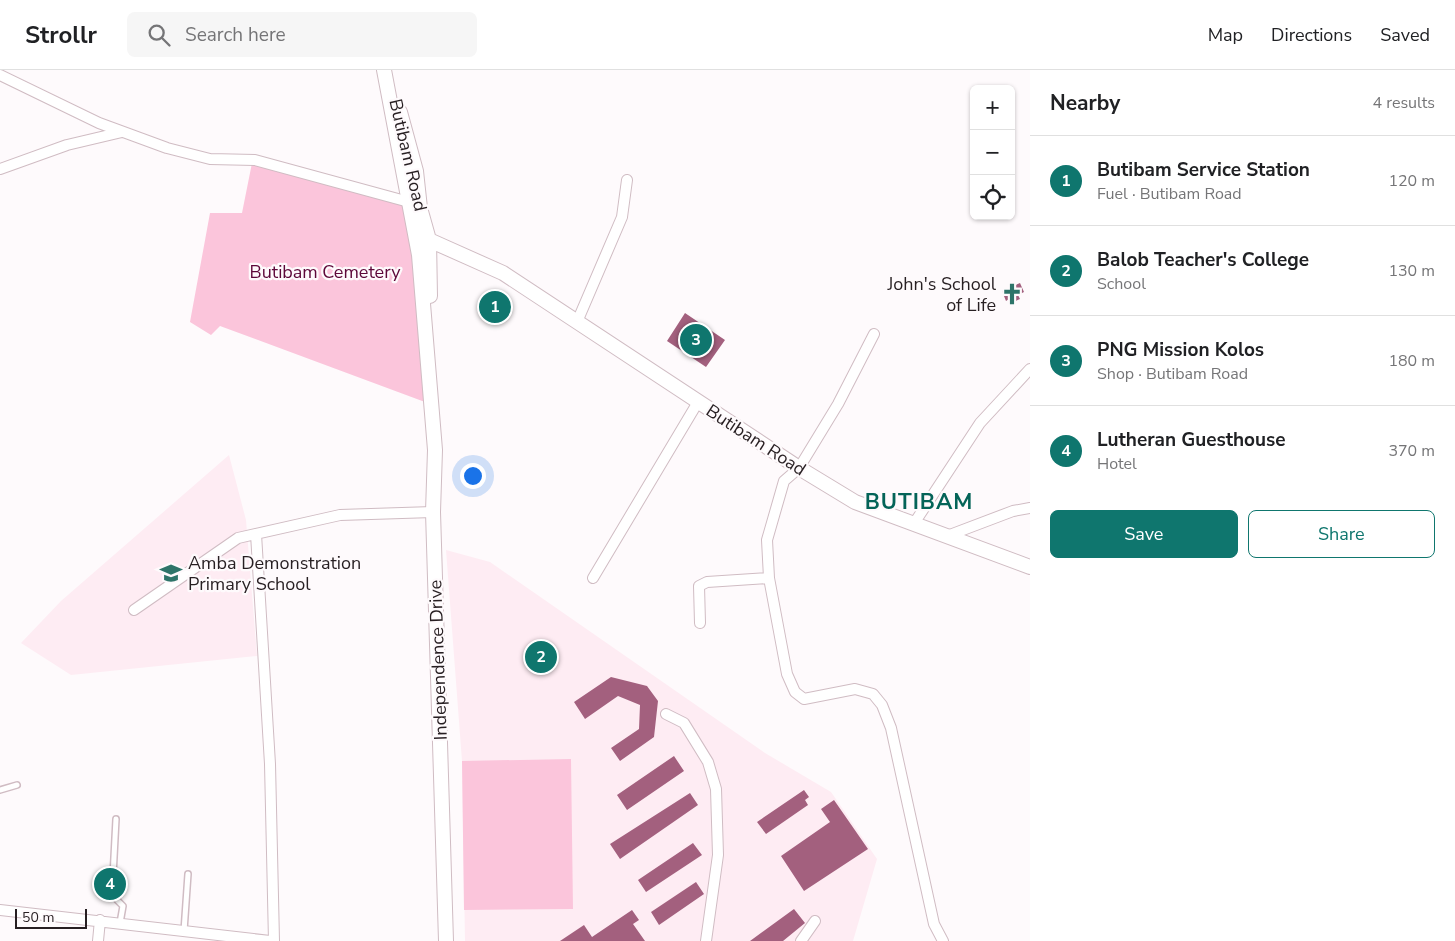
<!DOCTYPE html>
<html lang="en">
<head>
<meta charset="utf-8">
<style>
  :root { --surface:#fff; --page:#f6f6f6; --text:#202124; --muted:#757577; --line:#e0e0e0; --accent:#0f766e }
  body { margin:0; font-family:"Nunito Sans",sans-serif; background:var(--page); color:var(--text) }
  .controls { position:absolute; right:15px; top:15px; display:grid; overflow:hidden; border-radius:8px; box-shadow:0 1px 4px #0004 }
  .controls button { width:45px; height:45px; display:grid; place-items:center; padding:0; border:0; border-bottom:1px solid var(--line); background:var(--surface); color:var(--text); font:25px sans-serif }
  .scale { position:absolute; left:15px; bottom:12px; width:72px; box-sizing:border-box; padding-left:5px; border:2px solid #271f22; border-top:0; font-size:14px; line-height:18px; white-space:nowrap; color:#271f22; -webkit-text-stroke:4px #fefafc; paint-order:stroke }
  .you { position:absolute; left:472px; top:405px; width:18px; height:18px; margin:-12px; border:4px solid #fff; border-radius:50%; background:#1a73e8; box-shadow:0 0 0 8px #1a73e833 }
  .badge { display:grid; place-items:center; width:32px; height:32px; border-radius:50%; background:var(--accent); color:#fff; font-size:16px; font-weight:700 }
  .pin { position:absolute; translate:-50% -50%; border:2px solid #fff; box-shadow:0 1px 5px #0006 }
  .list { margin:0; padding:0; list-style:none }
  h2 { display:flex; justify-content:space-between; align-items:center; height:65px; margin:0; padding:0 20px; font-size:21px }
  h2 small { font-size:16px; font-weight:400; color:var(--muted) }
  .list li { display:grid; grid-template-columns:32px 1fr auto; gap:15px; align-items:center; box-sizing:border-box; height:90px; padding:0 20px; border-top:1px solid var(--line) }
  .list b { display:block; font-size:19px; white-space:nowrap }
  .list p { margin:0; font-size:16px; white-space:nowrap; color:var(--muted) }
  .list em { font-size:16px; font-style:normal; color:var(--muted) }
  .actions { display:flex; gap:10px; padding:15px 20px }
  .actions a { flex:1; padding:11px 0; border:1px solid var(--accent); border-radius:8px; text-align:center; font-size:18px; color:var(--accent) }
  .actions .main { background:var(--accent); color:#fff }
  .icon { flex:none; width:28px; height:28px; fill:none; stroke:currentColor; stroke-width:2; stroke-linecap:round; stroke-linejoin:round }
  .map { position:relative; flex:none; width:1030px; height:871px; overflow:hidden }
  header { display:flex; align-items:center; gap:30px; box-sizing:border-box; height:70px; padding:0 25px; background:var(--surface); border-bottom:1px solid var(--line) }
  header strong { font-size:24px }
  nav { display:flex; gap:28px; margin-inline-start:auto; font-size:18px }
  .search { width:350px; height:45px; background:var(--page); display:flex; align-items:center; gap:12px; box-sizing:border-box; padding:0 18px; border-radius:8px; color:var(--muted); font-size:19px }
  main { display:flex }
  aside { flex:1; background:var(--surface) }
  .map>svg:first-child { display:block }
  .built { fill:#feecf3 }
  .green { fill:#fbc5db }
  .building { fill:#a3607e }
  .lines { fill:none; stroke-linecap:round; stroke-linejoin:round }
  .lane-casing { stroke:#d0bcc3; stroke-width:8 }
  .street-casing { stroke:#d0bcc3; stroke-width:12 }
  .secondary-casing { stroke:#d0bcc3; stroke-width:16 }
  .lane { stroke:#fff; stroke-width:5 }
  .street { stroke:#fff; stroke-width:10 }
  .secondary { stroke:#fff; stroke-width:14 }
  .labels { text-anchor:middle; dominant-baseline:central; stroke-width:4.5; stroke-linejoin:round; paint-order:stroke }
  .street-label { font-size:18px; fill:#271f22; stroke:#fefafc }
  .park-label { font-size:18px; fill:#5d0739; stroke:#fefafc }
  .poi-label { font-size:18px; fill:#271f22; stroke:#fefafc; text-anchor:end }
  .district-label { font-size:22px; font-weight:bold; letter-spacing:1px; fill:#046458; stroke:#fefafc }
</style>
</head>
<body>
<header>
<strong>Strollr</strong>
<div class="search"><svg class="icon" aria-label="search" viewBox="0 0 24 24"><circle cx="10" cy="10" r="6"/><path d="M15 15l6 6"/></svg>Search here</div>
<nav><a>Map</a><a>Directions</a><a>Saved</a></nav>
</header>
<main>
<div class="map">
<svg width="1030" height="871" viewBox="0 0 1030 871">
  <rect width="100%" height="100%" fill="#fefafc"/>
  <path class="built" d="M229,385L246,450L257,586L71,605L21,573L61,531Z
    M446,480L490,492L765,683L831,722L877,789L853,871H465L462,691Z"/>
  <path class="green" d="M252,93L409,132L433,335L220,256L211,265L190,252L210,143H242Z
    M571,689L573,839L464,840L462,691Z"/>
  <path class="building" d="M1020,213L1024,222L1018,225L1020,229L1011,233L1009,229L1006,231L1002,221Z
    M685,243L725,270L706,297L667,271Z
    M611,607L647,616L658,631L654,667L620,691L611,678L639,659L640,635L618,626L585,649L574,632Z
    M674,686L684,701L627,740L617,725Z
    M804,720L809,727L805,730L808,735L766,764L757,752Z
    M690,723L698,735L620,789L610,774Z
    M834,730L868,779L804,821L781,786L830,752L821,739Z
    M693,773L702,785L646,822L638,810Z
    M696,812L704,824L659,855L651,842Z
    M794,839L805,853L783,871H750Z
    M632,840L639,850L633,854L645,871H560L584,855L592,867Z"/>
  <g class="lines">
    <g class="lane-casing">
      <path id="lane" d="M0,720L17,715
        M116,749L112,825L123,836L120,853
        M184,861L188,804"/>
    </g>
    <g class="street-casing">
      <path id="street" d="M0,5L99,53L167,78L210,89L255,90L409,132
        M0,99L67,75L122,62
        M577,252L622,147L627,110
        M874,264L838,334L799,398L784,411L767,470L769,508L787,604L795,622L804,629L855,619L873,624L882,635L891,658L934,854L943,871
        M913,455L980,353L1030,299
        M256,464L270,694L274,871
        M947,466L1013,441L1030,438
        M593,508L698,332
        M134,540L238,468L340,445L433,442
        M700,553L699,516L707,512L769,508
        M666,644L684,653L708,692L716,719L718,785L706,871
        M0,840L270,871
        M98,871L100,850
        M801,871L815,851"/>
    </g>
    <g class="secondary-casing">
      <path id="secondary" d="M384,0L419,185L435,380L433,442L446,871
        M400,42L416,101L420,138L429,170L430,226
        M416,168L429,170L503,203L799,398L855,432L1030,497"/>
    </g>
    <use href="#lane" class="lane"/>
    <use href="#street" class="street"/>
    <use href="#secondary" class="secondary"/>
  </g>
  <defs>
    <g id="church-bare" transform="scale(1.725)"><path d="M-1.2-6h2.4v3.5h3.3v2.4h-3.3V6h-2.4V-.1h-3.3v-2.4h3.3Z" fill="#2e7469" stroke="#fefafc" stroke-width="2.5" paint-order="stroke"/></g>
    <g id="school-bare" transform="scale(1.725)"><path d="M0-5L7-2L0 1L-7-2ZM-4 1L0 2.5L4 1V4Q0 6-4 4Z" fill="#2e7469" stroke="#fefafc" stroke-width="2.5" paint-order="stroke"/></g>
  </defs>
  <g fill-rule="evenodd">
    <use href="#church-bare" x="1012" y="224"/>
    <use href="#school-bare" x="171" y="503"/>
  </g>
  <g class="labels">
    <g class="street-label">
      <text transform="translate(408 85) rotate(77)">Butibam Road</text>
      <text transform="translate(756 370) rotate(33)">Butibam Road</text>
      <text transform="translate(438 590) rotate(-92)">Independence Drive</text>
    </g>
    <g class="park-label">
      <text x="325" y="202">Butibam Cemetery</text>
    </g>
    <g class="poi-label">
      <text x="996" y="214">John's School<tspan x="996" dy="21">of Life</tspan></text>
      <text x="188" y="493" text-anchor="start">Amba Demonstration<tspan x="188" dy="21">Primary School</tspan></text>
    </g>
    <g class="district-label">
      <text x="919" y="432">BUTIBAM</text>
    </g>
  </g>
</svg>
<div class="controls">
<button>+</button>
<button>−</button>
<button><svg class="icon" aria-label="locate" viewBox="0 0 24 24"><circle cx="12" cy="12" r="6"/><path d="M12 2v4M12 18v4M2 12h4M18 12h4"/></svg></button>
</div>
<div class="scale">50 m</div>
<div class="you"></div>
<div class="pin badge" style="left:495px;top:237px">1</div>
<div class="pin badge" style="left:541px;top:587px">2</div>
<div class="pin badge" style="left:696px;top:270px">3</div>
<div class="pin badge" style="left:110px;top:814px">4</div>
</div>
<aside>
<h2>Nearby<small>4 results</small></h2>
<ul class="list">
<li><span class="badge">1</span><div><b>Butibam Service Station</b><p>Fuel · Butibam Road</p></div><em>120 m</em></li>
<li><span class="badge">2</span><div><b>Balob Teacher's College</b><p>School</p></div><em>130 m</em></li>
<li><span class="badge">3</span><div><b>PNG Mission Kolos</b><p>Shop · Butibam Road</p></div><em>180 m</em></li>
<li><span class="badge">4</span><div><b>Lutheran Guesthouse</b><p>Hotel</p></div><em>370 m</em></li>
</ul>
<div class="actions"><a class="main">Save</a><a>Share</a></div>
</aside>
</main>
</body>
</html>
